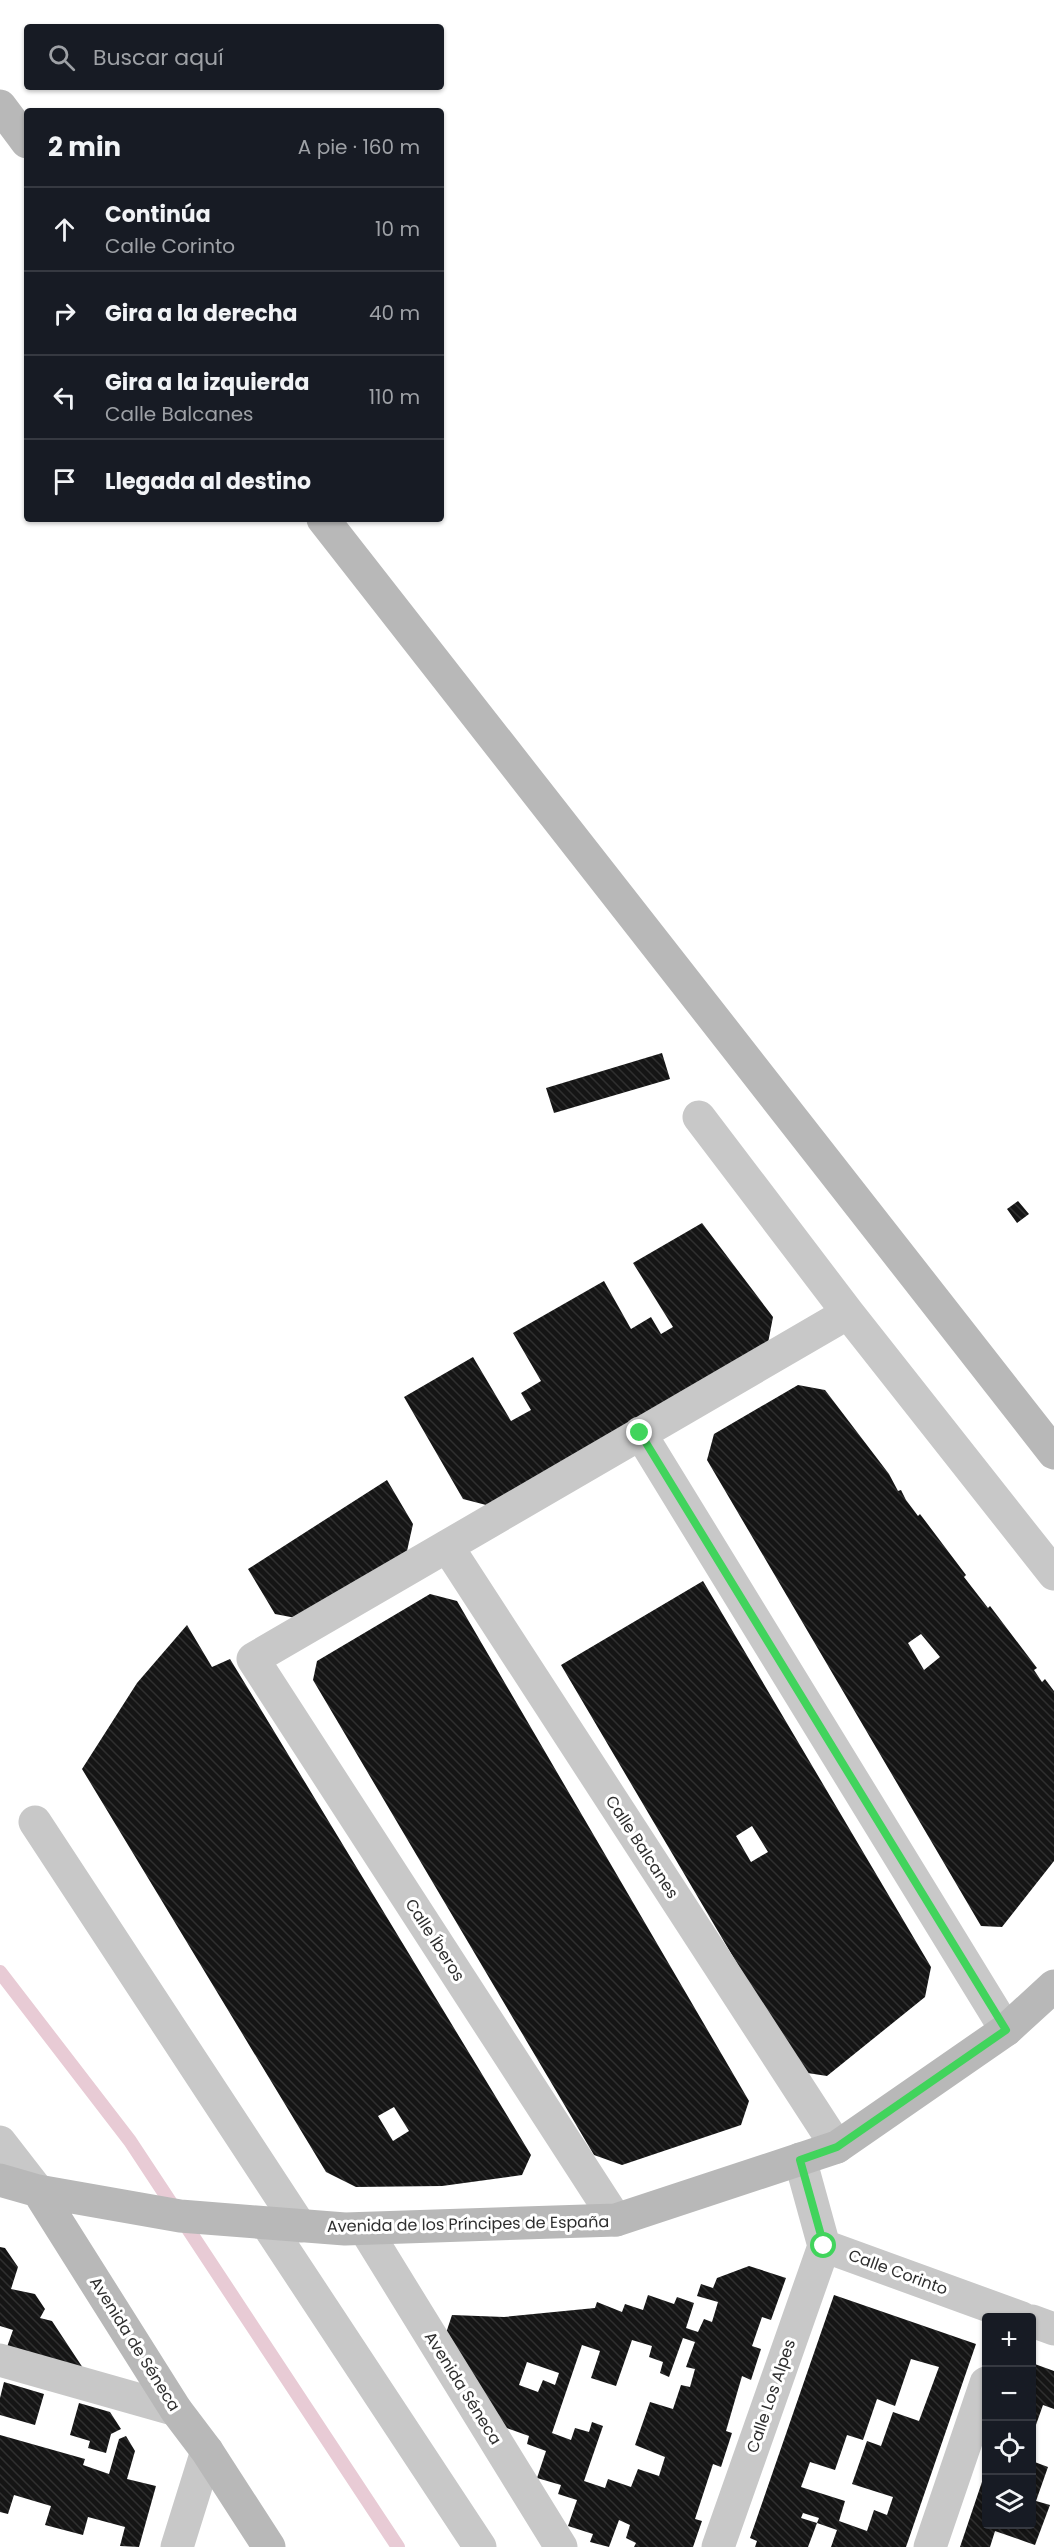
<!DOCTYPE html>
<html lang="es">
<head>
<meta charset="utf-8">
<style>
  :root { --surface:#171b24; --page:#20242c; --text:#f1f3f6; --muted:#9ea1a6; --line:#363941 }
  body { margin:0; font-family:Poppins,sans-serif; background:var(--page); color:var(--text) }
  .controls { position:absolute; right:18px; bottom:18px; display:grid; overflow:hidden; border-radius:6px; box-shadow:0 2px 4px #0004 }
  .controls button { width:54px; height:54px; display:grid; place-items:center; padding:0; border:0; border-bottom:2px solid var(--line); background:var(--surface); color:var(--text); font:30px sans-serif }
  .stop { position:absolute; width:18px; height:18px; margin:-14px; border:4px solid #41d45c; border-radius:50%; background:#fff }
  .stop.end { background:#41d45c; border-color:#fff; box-shadow:0 2px 6px #0008 }
  .list { margin:0; padding:0; list-style:none }
  h2 { display:flex; justify-content:space-between; align-items:center; height:78px; margin:0; padding:0 24px; font-size:26px }
  h2 small { font-size:20px; font-weight:400; color:var(--muted) }
  .list li { display:grid; grid-template-columns:39px 1fr auto; gap:18px; align-items:center; box-sizing:border-box; height:84px; padding:0 24px; border-top:2px solid var(--line) }
  .list b { display:block; font-size:22px; white-space:nowrap }
  .list p { margin:0; font-size:20px; white-space:nowrap; color:var(--muted) }
  .list em { font-size:20px; font-style:normal; color:var(--muted) }
  .icon { flex:none; width:33px; height:33px; fill:none; stroke:currentColor; stroke-width:2; stroke-linecap:round; stroke-linejoin:round }
  .map { position:relative; flex:none; width:1054px; height:2547px; overflow:hidden }
  .search { position:absolute; background:var(--surface); box-shadow:0 2px 4px #0004; left:24px; top:24px; width:420px; height:66px; display:flex; align-items:center; gap:15px; box-sizing:border-box; padding:0 21px; border-radius:6px; color:var(--muted); font-size:22px }
  .panel { position:absolute; background:var(--surface); box-shadow:0 2px 4px #0004; left:24px; top:108px; width:420px; height:414px; border-radius:6px }
  .map>svg:first-child { display:block }
  .lines { fill:none; stroke-linecap:round; stroke-linejoin:round }
  .stream { stroke:#e8cbd5; stroke-width:14 }
  .building { fill:url(#building-back-hatch); fill-rule:evenodd }
  .street { stroke:#c8c8c8; stroke-width:33 }
  .secondary { stroke:#b8b8b8; stroke-width:33 }
  .route { stroke:#41d45c; stroke-width:8 }
  .labels { text-anchor:middle; dominant-baseline:central; stroke-width:6; stroke-linejoin:round; paint-order:stroke }
  .street-label { font-size:16px; fill:#2e2e2e; stroke:#fff }
</style>
</head>
<body>
<div class="map">
<svg width="1054" height="2547" viewBox="0 0 1054 2547">
  <defs>
    <pattern id="building-back-hatch" width="6" height="6" patternUnits="userSpaceOnUse" patternTransform="scale(1.5)"><rect width="6" height="6" fill="#151515"/><path d="M-1 5l2 2M0 0l6 6M5-1l2 2" fill="none" stroke="#2f2f2f"/></pattern>
  </defs>
  <rect width="100%" height="100%" fill="#fff"/>
  <g class="lines">
    <path class="stream" d="M0,1972L130,2141L398,2547"/>
  </g>
  <path class="building" d="M662,1053L670,1079L554,1113L546,1088Z
    M1018,1201L1029,1214L1017,1223L1007,1209Z
    M702,1223L773,1317L768,1343L490,1506L463,1499L404,1397L473,1357L511,1421L531,1410L521,1393L541,1381L513,1333L604,1281L631,1329L651,1317L661,1334L673,1327L633,1263Z
    M798,1385L825,1390L889,1474L898,1491L901,1490L906,1500L918,1516L920,1514L966,1575L964,1577L988,1608L990,1606L1037,1668L1034,1670L1042,1682L1045,1679L1054,1691V1861L1002,1927L981,1926L707,1460L714,1434ZM921,1634L940,1657L924,1670L908,1643Z
    M387,1480L413,1524L407,1551L301,1619L275,1614L248,1569Z
    M703,1581L931,1967L925,1997L827,2076L801,2072L561,1665ZM752,1826L768,1852L751,1862L736,1836Z
    M430,1594L457,1601L749,2101L741,2125L622,2165L594,2155L313,1680L317,1661Z
    M187,1625L212,1667L230,1659L263,1713L531,2155L522,2175L442,2186L356,2187L326,2172L82,1769L137,1683ZM394,2107L409,2131L393,2141L378,2116Z
    M0,2247L5,2248L18,2267L11,2289L35,2294L45,2309L40,2318L52,2321L83,2368L7,2347L13,2330L0,2326Z
    M749,2266L786,2278L771,2320L762,2317L752,2346L761,2349L751,2380L742,2376L726,2431L732,2433L721,2467L713,2464L695,2519L702,2521L693,2547H634L636,2543L626,2538L630,2525L619,2520L609,2547L590,2542L593,2534L568,2526L577,2500L558,2494L561,2485L537,2478L546,2451L527,2444L529,2436L504,2427L444,2339L452,2315L504,2317L595,2308L597,2302L622,2312L625,2304L643,2310L648,2295L674,2304L677,2297L694,2303L686,2328L698,2332L704,2319L712,2322L718,2302L697,2296L701,2284L713,2288L717,2278ZM683,2338L695,2342L686,2367L695,2369L690,2387L681,2385L673,2409L650,2402L635,2445L665,2457L659,2476L638,2469L631,2487L608,2479L605,2488L584,2481L603,2426L592,2422L589,2432L575,2428L571,2440L552,2433L582,2345L600,2351L591,2378L616,2386L632,2340L652,2346L649,2357L663,2362L660,2373L669,2377ZM527,2362L559,2373L555,2385L543,2380L538,2392L519,2385Z
    M834,2295L976,2344L906,2547H831L837,2530L817,2523L819,2518L803,2513L801,2518L817,2523L808,2547H755L757,2541L750,2538ZM911,2359L939,2367L919,2421L893,2412L881,2446L867,2441L852,2484L893,2497L887,2515L874,2510L867,2531L839,2521L845,2501L801,2487L810,2462L835,2470L847,2435L863,2440L877,2399L895,2406Z
    M1032,2363L1054,2371V2409L1043,2405L1032,2436Z
    M4,2382L44,2394L35,2425L0,2415V2398Z
    M79,2403L110,2412L121,2429L111,2434L106,2453L88,2448L90,2441L70,2435Z
    M0,2435L85,2459L83,2465L109,2474L119,2439L126,2436L135,2451L127,2479L156,2486L139,2547L120,2546L125,2527L88,2517L83,2535L45,2525L51,2506L14,2495L8,2514L0,2512Z
    M1032,2461L1048,2467L1036,2501L1050,2505L1035,2545L995,2531L990,2547H960L986,2470V2524H1032Z"/>
  <g class="lines">
    <path class="street" d="M699,1117L848,1313L1054,1574
      M640,1433L1006,2030
      M447,1546L837,2147
      M35,1822L300,2226
      M0,2142L38,2191
      M800,2159L824,2246L1022,2318
      M616,2220L253,1659L848,1313
      M267,2224L480,2547
      M365,2229L561,2547
      M1032,2321L1054,2329
      M0,2360L176,2410
      M177,2547L207,2451
      M718,2547L824,2246
      M930,2547L986,2383"/>
    <path class="secondary" d="M0,106L27,142
      M323,519L1054,1453
      M0,2180L38,2191L180,2216L345,2229L616,2220L837,2147L1006,2030L1054,1986
      M38,2191L176,2410L207,2451L269,2547"/>
  </g>
  <g class="lines">
    <path class="route" d="M640,1433L1006,2030L837,2147L800,2160L824,2246"/>
  </g>
  <g class="labels">
    <g class="street-label">
      <text transform="translate(642 1847) rotate(57)">Calle Balcanes</text>
      <text transform="translate(435 1940) rotate(57)">Calle Íberos</text>
      <text transform="translate(468 2224) rotate(-1)">Avenida de los Príncipes de España</text>
      <text transform="translate(898 2272) rotate(20)">Calle Corinto</text>
      <text transform="translate(135 2344) rotate(58)">Avenida de Séneca</text>
      <text transform="translate(463 2388) rotate(58)">Avenida Séneca</text>
      <text transform="translate(771 2396) rotate(-71)">Calle Los Alpes</text>
    </g>
  </g>
</svg>
<div class="controls">
<button>+</button>
<button>−</button>
<button><svg class="icon" aria-label="locate" viewBox="0 0 24 24"><circle cx="12" cy="12" r="6"/><path d="M12 2v4M12 18v4M2 12h4M18 12h4"/></svg></button>
<button><svg class="icon" aria-label="layers" viewBox="0 0 24 24"><path d="M12 4l9 5-9 5-9-5zM3 14l9 5 9-5"/></svg></button>
</div>
<div class="stop" style="left:824px;top:2246px"></div>
<div class="stop end" style="left:640px;top:1433px"></div>
<div class="search"><svg class="icon" aria-label="search" viewBox="0 0 24 24"><circle cx="10" cy="10" r="6"/><path d="M15 15l6 6"/></svg>Buscar aquí</div>
<section class="panel">
<h2>2 min<small>A pie · 160 m</small></h2>
<ul class="list">
<li><svg class="icon" aria-label="ahead" viewBox="0 0 24 24"><path d="M12 20V5M6 11l6-6 6 6"/></svg><div><b>Continúa</b><p>Calle Corinto</p></div><em>10 m</em></li>
<li><svg class="icon" aria-label="right" viewBox="0 0 24 24"><path d="M7 20v-9h11M14 6l5 5-5 5"/></svg><div><b>Gira a la derecha</b></div><em>40 m</em></li>
<li><svg class="icon" aria-label="left" viewBox="0 0 24 24"><path d="M17 20v-9H6M10 6l-5 5 5 5"/></svg><div><b>Gira a la izquierda</b><p>Calle Balcanes</p></div><em>110 m</em></li>
<li><svg class="icon" aria-label="arrive" viewBox="0 0 24 24"><path d="M6 21V4h12l-3 4 3 4H6"/></svg><div><b>Llegada al destino</b></div></li>
</ul>
</section>
</div>
</body>
</html>
